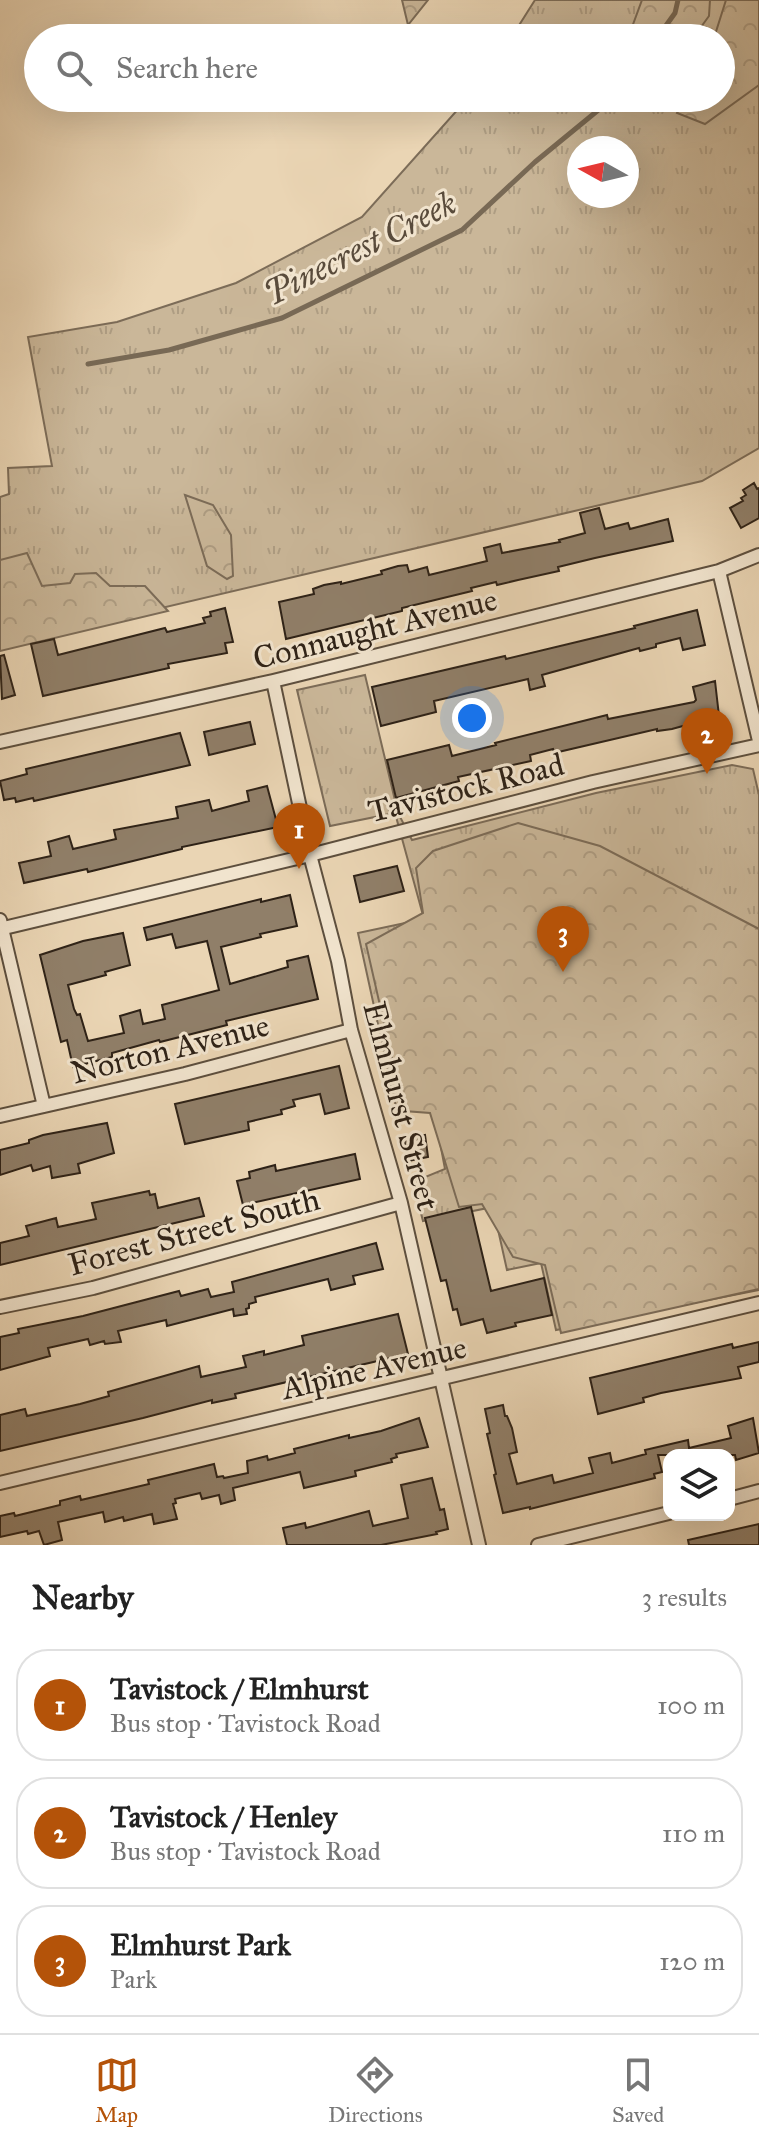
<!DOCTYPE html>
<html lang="en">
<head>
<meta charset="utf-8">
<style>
  :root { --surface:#fff; --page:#f6f6f6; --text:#222; --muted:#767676; --line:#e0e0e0; --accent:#b45309 }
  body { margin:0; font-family:"IM FELL Great Primer",serif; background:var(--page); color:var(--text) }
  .controls { position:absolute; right:24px; bottom:24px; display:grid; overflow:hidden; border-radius:16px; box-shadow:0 8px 32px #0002 }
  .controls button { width:72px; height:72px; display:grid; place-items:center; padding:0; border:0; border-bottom:2px solid var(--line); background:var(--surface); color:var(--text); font:40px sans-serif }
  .compass { position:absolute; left:567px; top:136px; width:72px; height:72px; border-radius:50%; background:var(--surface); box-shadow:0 8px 32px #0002; rotate:278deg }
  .you { position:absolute; left:472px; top:718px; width:28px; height:28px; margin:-20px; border:6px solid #fff; border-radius:50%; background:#1a73e8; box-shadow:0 0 0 12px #1a73e833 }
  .badge { display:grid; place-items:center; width:52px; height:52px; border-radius:50%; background:var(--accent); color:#fff; font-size:26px; font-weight:700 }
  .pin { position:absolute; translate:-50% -66px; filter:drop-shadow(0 2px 4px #0008) }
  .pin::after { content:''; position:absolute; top:42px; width:28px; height:24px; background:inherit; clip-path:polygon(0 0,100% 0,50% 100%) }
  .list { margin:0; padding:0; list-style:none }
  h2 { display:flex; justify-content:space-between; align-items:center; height:104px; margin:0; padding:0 32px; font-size:34px }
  h2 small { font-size:26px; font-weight:400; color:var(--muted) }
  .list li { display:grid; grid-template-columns:52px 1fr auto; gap:24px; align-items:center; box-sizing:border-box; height:112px; margin:0 16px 16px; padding:0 16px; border:2px solid var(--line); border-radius:32px }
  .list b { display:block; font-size:30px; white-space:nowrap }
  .list p { margin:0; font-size:26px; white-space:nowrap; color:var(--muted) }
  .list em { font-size:26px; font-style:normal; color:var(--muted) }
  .icon { flex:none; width:44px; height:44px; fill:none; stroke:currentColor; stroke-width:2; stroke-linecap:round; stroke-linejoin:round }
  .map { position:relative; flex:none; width:759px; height:1545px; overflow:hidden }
  .search { position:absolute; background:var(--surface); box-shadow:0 8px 32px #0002; left:24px; right:24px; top:24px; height:88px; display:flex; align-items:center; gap:20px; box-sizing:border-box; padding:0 28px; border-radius:44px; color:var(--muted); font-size:30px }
  .sheet { height:488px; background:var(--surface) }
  nav { display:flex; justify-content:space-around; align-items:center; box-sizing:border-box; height:112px; border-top:2px solid var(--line); background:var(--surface); font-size:22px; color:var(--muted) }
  nav a { display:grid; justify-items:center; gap:4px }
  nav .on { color:var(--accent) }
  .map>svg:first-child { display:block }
  .grass { fill:url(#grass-tufts); stroke:#7c6c58; stroke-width:2; fill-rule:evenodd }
  .forest { fill:url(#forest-crowns); stroke:#7c6c58; stroke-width:2 }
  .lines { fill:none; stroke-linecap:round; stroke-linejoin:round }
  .stream { stroke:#786955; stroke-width:5 }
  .building { fill:#907f69; stroke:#2e2217; stroke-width:2 }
  .street-casing { stroke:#5d4f3e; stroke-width:16 }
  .street { stroke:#f1e4ce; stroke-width:12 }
  .labels { text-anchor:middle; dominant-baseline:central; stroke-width:6; stroke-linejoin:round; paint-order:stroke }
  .street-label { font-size:32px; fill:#2e2217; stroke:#f1e4ce }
  .water-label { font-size:34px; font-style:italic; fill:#594b3b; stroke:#f1e4ce }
</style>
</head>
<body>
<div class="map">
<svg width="759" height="1545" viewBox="0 0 759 1545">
  <defs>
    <pattern id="grass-tufts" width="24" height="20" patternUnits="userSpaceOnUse" patternTransform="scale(2)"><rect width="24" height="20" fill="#cab799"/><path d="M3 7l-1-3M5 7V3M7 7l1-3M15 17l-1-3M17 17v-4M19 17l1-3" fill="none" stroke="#ae9d83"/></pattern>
    <pattern id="forest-crowns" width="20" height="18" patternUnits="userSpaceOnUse" patternTransform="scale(2)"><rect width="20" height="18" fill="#cab799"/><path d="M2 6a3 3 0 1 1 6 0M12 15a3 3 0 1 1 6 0" fill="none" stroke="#ae9d83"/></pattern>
  </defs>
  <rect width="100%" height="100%" fill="#ead5b4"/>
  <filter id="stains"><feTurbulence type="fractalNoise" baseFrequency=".0025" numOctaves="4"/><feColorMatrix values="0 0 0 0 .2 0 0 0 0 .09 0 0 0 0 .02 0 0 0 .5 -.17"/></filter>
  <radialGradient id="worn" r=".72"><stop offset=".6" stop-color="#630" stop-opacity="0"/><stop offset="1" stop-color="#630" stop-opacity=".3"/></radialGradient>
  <path class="grass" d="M535,0H759V448L702,481L0,646V497L9,494L8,468L52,466L28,337L117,322L236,283L362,217L468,98H721V38H511ZM579,148H627V196H579Z
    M365,675L398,813L412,840L596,793L732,765L753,769L759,795V1290L556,1330L541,1263L507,1270L493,1207L423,1221L413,1182L445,1169L433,1105L396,1107L358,933L424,919L395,813L330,826L297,690Z"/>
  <path class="forest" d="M402,0H428L408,25Z
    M642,0H710L709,16L693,38H628Z
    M726,0H759V85L705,124L677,113L684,98H721V38H714Z
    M185,495L213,505L231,535L233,576L227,579L207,566Z
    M27,553L42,586L70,583L75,574L96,573L110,586H145L168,611L0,651V560Z
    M518,823L600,846L759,929V1289L561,1333L545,1265L513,1257L482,1204L459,1207L430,1113L404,1111L366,944L423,913L416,868L433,851Z"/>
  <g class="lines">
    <path class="stream" d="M657,38L675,13L678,0
      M88,364L169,350L282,318L462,230L535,162L613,98"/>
  </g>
  <path class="building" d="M754,483L757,489L759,488V518L741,528L730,508L743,501L741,498L746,495L743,490Z
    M599,508L605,529L628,523L630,529L668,519L673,541L595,558L558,567L559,571L518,580L497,585L496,582L471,588L472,591L402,608V611L286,639L279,602L314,594L313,589L324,585L341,582V584L382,574L381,571L398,566L407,565L409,572L427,567L429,575L487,561L484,548L500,544L502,553L560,542L559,540L585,533L580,513Z
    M225,608L233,642L225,643L227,653L168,664L169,668L43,696L31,644L54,639L58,655L165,628L167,632L205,623L203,618L211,616L210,612Z
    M697,610L705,645L683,650L680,638L656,644V647L640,651L639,648L542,675L545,686L530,690L528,679L434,701L436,712L381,726L372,687L505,656L506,659L635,628L634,626Z
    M4,655L15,695L2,699L0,656Z
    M715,681L719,716L672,729L657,731V729L554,753L553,749L530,755L531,761L458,777L459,781L396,798L387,760L449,745L452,756L496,745L495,743L607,715L608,719L694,702L696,700L693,687Z
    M250,722L255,744L209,755L204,732Z
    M180,733L190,765L34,801L33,798L16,802L15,798L4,800L0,781L27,774L26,769Z
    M267,786L278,827L182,847V849L88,872L87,869L24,883L19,863L51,856L48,842L69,836L73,849L116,839L114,830L178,818L176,807L209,800L212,811L249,801L247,791Z
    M397,866L404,891L360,902L354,876Z
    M290,895L297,926L260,934L261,937L221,947L230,984L288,967L287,961L308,956L318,999L226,1021L227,1025L160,1042L159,1040L112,1053V1057L73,1067L67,1040L61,1042L40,955L83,941L123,933L130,965L105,972L106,975L68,985L74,1009L77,1015L80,1014L88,1041L124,1033L120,1016L140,1010L143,1024L165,1019L162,1005L219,990L207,941L176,948L172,934L147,940L144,928L261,899V902Z
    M339,1066L349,1108L325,1114L320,1094L293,1100L295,1106L281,1110L282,1114L248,1122L249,1130L185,1144L175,1104Z
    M107,1123L114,1153L78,1164L80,1173L52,1178L50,1166L33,1171L31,1165L0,1175V1150L29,1143V1140L43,1135Z
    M425,1135L428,1157L408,1161L404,1139Z
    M355,1154L360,1179L243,1205L237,1181L250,1178L249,1172L275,1165L276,1171Z
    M149,1191L150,1195L155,1194L158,1208L199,1198L204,1216L0,1265V1243L29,1236L26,1226L56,1218L58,1227L96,1219L92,1203Z
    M471,1207L491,1291L544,1278L552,1315L515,1323L516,1326L487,1333L483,1319L461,1325L457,1309L453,1310L446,1280L441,1281L425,1218Z
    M376,1243L383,1269L353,1276L355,1284L331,1290L328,1279L255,1297L256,1302L249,1304V1308L246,1309L247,1314L234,1316L233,1309L167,1326L166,1320L118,1331L121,1342L105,1344L104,1341L90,1345L88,1339L48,1348L50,1356L0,1370V1337L19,1333L18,1329L83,1316L179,1291L181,1296L208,1289L211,1297L234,1292L232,1282Z
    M398,1314L408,1354L235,1394L236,1398L212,1403V1400L143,1418L0,1451V1415L25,1409L27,1416L80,1404L109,1396L108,1392L199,1366L201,1377L246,1367L243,1356L264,1351V1355L304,1345L302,1336Z
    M759,1342V1362L738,1367L741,1378L661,1393L643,1398L644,1402L598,1414L590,1378L732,1344L733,1348Z
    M503,1405L505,1416H507L512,1428L517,1452L509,1454L517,1484L552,1475L554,1483L593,1473L589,1458L610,1453L612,1463L646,1454L645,1450L688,1440L689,1448L731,1438L728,1426L753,1418L759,1453L736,1460L735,1455H658L662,1472L654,1474L655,1478L530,1509V1507L503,1513L494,1475L496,1474L487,1434L490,1433L485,1409Z
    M419,1418L428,1447L396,1454L397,1457L391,1459L392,1462L355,1471L356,1476L304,1488L300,1472L233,1488L235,1500L221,1504L219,1495L202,1499L200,1493L175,1499L176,1503L173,1504L177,1519L154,1524L152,1514L124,1521L123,1517L105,1522L103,1512L58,1522L62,1540L44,1545L39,1531L28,1534L27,1531L0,1537V1516L14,1513L15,1516L60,1505V1501L80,1496L81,1500L149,1484L148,1480L214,1464L217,1477L223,1476L224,1478L248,1473L247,1461L267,1456L268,1460L295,1453L294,1449L349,1435V1438L381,1431Z
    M432,1478L440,1510L444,1509L448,1529L436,1532L437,1534L381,1545H287L283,1528L305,1523L306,1528L369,1511L373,1526L408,1518L401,1485Z
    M759,1524V1545H689L688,1540Z"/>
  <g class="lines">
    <g class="street-casing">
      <path id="street" d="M719,571L759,741
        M273,681L310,855L338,961L351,1030L401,1203L479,1545
        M0,742L273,681L719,571L759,555
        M0,920L44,1106
        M0,929L310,855L593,782L759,745
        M0,1116L185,1074L351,1030
        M0,1307L93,1288L401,1203
        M0,1483L759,1303
        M729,1499L759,1491
        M538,1545L669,1513"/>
    </g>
    <use href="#street" class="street"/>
  </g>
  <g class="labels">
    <g class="street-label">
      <text transform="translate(375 629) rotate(-14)">Connaught Avenue</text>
      <text transform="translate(466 788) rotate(-14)">Tavistock Road</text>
      <text transform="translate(170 1049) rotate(-14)">Norton Avenue</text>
      <text transform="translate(401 1106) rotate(75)">Elmhurst Street</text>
      <text transform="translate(194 1232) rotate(-15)">Forest Street South</text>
      <text transform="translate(374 1368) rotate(-13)">Alpine Avenue</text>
    </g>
    <g class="water-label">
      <text transform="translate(360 248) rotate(-27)">Pinecrest Creek</text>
    </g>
  </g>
  <rect width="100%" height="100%" filter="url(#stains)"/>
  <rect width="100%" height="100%" fill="url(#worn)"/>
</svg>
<div class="controls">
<button><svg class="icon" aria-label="layers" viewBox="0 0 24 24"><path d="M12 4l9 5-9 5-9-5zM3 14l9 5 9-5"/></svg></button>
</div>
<svg class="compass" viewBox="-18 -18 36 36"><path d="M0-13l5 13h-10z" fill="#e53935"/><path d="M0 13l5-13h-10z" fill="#767676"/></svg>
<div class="you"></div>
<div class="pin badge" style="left:299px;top:869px">1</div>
<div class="pin badge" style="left:707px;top:774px">2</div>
<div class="pin badge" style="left:563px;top:972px">3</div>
<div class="search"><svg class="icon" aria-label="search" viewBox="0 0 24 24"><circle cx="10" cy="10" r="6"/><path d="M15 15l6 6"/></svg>Search here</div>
</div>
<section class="sheet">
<h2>Nearby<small>3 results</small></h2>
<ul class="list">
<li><span class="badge">1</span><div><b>Tavistock / Elmhurst</b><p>Bus stop · Tavistock Road</p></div><em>100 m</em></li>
<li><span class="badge">2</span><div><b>Tavistock / Henley</b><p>Bus stop · Tavistock Road</p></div><em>110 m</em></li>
<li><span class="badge">3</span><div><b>Elmhurst Park</b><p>Park</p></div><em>120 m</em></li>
</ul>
</section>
<nav>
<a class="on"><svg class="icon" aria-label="map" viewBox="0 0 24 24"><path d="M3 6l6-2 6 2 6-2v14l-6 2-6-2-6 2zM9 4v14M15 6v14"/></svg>Map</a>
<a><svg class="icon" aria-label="directions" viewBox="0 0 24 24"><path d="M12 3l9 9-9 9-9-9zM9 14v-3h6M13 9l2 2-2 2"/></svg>Directions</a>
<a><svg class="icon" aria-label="saved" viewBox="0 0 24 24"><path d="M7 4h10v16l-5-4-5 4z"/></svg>Saved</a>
</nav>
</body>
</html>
